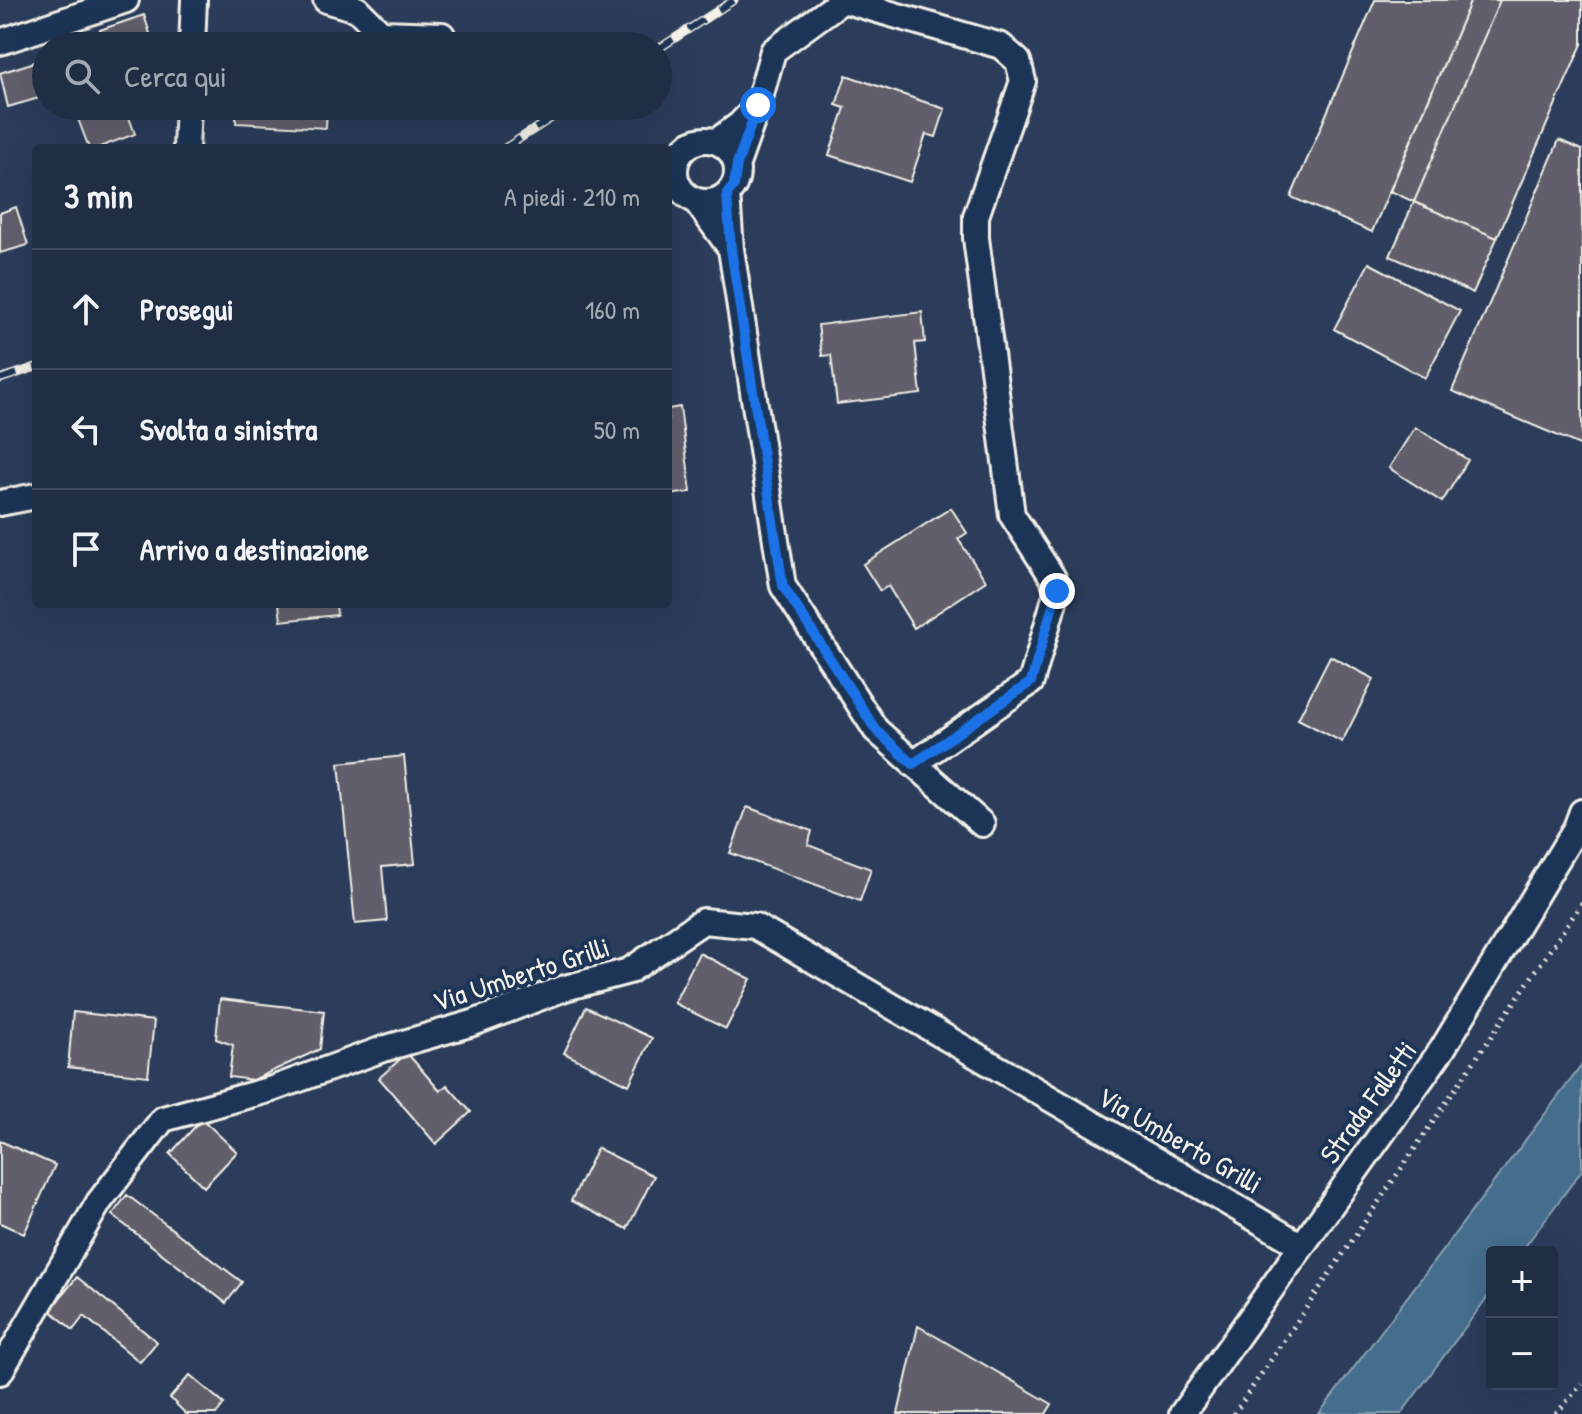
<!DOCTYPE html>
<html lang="it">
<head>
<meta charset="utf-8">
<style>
  :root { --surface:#202e44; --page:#2d3a4f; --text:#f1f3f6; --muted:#a2a8b2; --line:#3d4a5d }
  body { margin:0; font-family:"Patrick Hand",sans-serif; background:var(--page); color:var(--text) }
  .controls { position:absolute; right:24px; bottom:24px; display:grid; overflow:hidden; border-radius:8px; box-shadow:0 8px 32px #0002 }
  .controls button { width:72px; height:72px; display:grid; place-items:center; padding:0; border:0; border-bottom:2px solid var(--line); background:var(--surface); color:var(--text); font:40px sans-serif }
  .stop { position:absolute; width:24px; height:24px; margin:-18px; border:6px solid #1a73e8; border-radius:50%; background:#fff }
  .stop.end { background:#1a73e8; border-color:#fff; box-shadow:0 2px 8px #0008 }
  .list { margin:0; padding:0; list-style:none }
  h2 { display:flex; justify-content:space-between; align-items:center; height:104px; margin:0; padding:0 32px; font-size:34px }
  h2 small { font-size:26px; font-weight:400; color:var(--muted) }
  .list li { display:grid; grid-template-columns:52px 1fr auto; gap:24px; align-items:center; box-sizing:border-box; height:120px; padding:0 32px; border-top:2px solid var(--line) }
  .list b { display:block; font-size:30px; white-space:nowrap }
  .list em { font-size:26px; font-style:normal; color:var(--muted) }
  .icon { flex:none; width:44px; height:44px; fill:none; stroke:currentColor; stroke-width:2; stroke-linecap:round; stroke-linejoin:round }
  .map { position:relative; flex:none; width:1582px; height:1414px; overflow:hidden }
  .search { position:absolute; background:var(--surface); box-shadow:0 8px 32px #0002; left:32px; top:32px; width:640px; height:88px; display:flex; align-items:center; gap:20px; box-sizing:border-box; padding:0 28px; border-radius:44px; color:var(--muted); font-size:30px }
  .panel { position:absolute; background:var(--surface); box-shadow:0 8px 32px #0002; left:32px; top:144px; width:640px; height:464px; border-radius:8px }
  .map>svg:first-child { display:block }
  .water { fill:#456d8d; stroke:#8ba2b1; stroke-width:2 }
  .building { fill:#625f6d; stroke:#f4f1e8; stroke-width:2 }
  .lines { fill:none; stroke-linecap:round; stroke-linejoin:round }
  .minor-casing { stroke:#f4f1e8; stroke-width:30 }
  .path { stroke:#f4f1e8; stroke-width:5; stroke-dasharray:2 6; stroke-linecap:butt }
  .minor { stroke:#1d3557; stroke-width:24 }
  .rail-casing { stroke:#f4f1e8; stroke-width:9 }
  .rail { stroke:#1d3557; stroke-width:6; stroke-dasharray:18; stroke-linecap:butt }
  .route { stroke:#1a73e8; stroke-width:10 }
  .labels { text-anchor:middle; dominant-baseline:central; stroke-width:8; stroke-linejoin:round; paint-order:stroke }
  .street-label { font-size:28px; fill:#f4f1e8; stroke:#1d3557 }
</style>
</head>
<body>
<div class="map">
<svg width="1582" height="1414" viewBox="0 0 1582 1414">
  <rect width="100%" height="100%" fill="#2b3d5b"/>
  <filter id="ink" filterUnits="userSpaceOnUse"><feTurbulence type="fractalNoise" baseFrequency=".0125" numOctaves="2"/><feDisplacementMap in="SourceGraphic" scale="16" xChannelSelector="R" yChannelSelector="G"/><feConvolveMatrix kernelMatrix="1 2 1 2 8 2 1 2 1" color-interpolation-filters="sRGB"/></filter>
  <g filter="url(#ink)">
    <path class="water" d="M1582,1065V1170L1521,1252H1492V1291L1401,1414H1319Z"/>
    <path class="building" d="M1375,0H1471L1372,232L1291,197Z
      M1471,0H1500L1414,202L1390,191Z
      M1500,0H1582V44L1497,238L1414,202Z
      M144,15L154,46H105L100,30Z
      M38,61L46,86V96L8,107L0,73Z
      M846,75L945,109L936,137L926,134L910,182L829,155L845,108L836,105Z
      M105,106H125L135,134L97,148H89L77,116Z
      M236,106H327L326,128L236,123Z
      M1559,140L1582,150V446L1452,391Z
      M1414,202L1497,238L1473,293L1390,256Z
      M16,207L28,245L0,253V213Z
      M1369,263L1460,311L1425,378L1334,329Z
      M922,312L925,342L915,343L921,394L837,404L831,355L822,356L818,325Z
      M680,407L691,492L668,495V409Z
      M1415,427L1468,460L1442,502L1389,468Z
      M951,508L967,533L958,539L986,581L914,628L888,586L880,591L863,564Z
      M279,604H336L337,615L281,621Z
      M1330,656L1374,679L1342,742L1298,719Z
      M404,756L415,864L382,867L387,921L355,924L339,763Z
      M747,807L812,831L808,845L871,869L860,901L730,853Z
      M699,953L751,979L726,1029L674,1003Z
      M220,999L324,1011L320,1049L253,1080L229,1077L233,1045L216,1039Z
      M586,1007L652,1038L629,1085L564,1053Z
      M73,1012L154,1021L148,1076L68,1067Z
      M407,1053L440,1091L447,1085L471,1112L436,1144L379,1078Z
      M202,1119L237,1152L204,1187L170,1154Z
      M0,1141L55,1165L24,1234L0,1223Z
      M597,1148L654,1176L627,1229L571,1201Z
      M127,1195L242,1282L226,1303L112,1215Z
      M77,1277L157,1342L140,1362L84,1316L73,1330L50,1310Z
      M918,1326L1052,1404L1046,1414H898Z
      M190,1375L224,1404L216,1414H186L170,1398Z"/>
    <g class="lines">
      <g class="minor-casing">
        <path id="minor" d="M326,0L357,9L381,33L442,35
          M843,0L1001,46L1018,61L1023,81L976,216V238L1012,515L1053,578L1057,591L1031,682L913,764
          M0,42L126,0
          M192,46L194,0
          M758,105L773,51L843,0
          M675 171a31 31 0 1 1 62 0a31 31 0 1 1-62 0Z
          M717,141L739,125L758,105L737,164
          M186,148L188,106
          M696,201L731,249L727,194
          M731,249L783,586L876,730L982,824
          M0,503L36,496
          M0,1372L99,1202L163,1119L272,1089L383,1049L473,1023L565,988L629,971L703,921L755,926L1302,1246
          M1182,1414L1443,1048L1576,828L1582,812"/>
      </g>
      <path class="path" d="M1234,1414L1582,903
        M1556,1414L1582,1383"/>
      <use href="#minor" class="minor"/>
      <g class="rail-casing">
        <path id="rail" d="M658,49L734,0
          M505,148L570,106
          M0,379L36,367"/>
      </g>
      <use href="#rail" class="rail"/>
    </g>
  </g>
  <g class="lines" filter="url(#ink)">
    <path class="route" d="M758,105L737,164L734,185L727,194L731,249L783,586L876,730L913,764L1031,682L1057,591"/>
  </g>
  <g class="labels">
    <g class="street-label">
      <text transform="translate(521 974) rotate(-18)">Via Umberto Grilli</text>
      <text transform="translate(1368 1102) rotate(-54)">Strada Falletti</text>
      <text transform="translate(1180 1140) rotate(30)">Via Umberto Grilli</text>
    </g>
  </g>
</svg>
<div class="controls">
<button>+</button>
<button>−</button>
</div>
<div class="stop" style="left:758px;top:105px"></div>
<div class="stop end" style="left:1057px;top:591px"></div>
<div class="search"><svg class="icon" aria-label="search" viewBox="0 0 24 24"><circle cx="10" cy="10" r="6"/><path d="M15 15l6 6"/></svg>Cerca qui</div>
<section class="panel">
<h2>3 min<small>A piedi · 210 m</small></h2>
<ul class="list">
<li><svg class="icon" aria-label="ahead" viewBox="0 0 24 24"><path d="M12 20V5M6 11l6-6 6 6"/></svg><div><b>Prosegui</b></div><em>160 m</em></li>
<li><svg class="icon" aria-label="left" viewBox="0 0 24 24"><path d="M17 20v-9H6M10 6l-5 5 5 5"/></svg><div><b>Svolta a sinistra</b></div><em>50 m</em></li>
<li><svg class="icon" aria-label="arrive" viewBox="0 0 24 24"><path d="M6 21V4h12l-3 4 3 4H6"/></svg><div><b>Arrivo a destinazione</b></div></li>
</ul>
</section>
</div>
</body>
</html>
